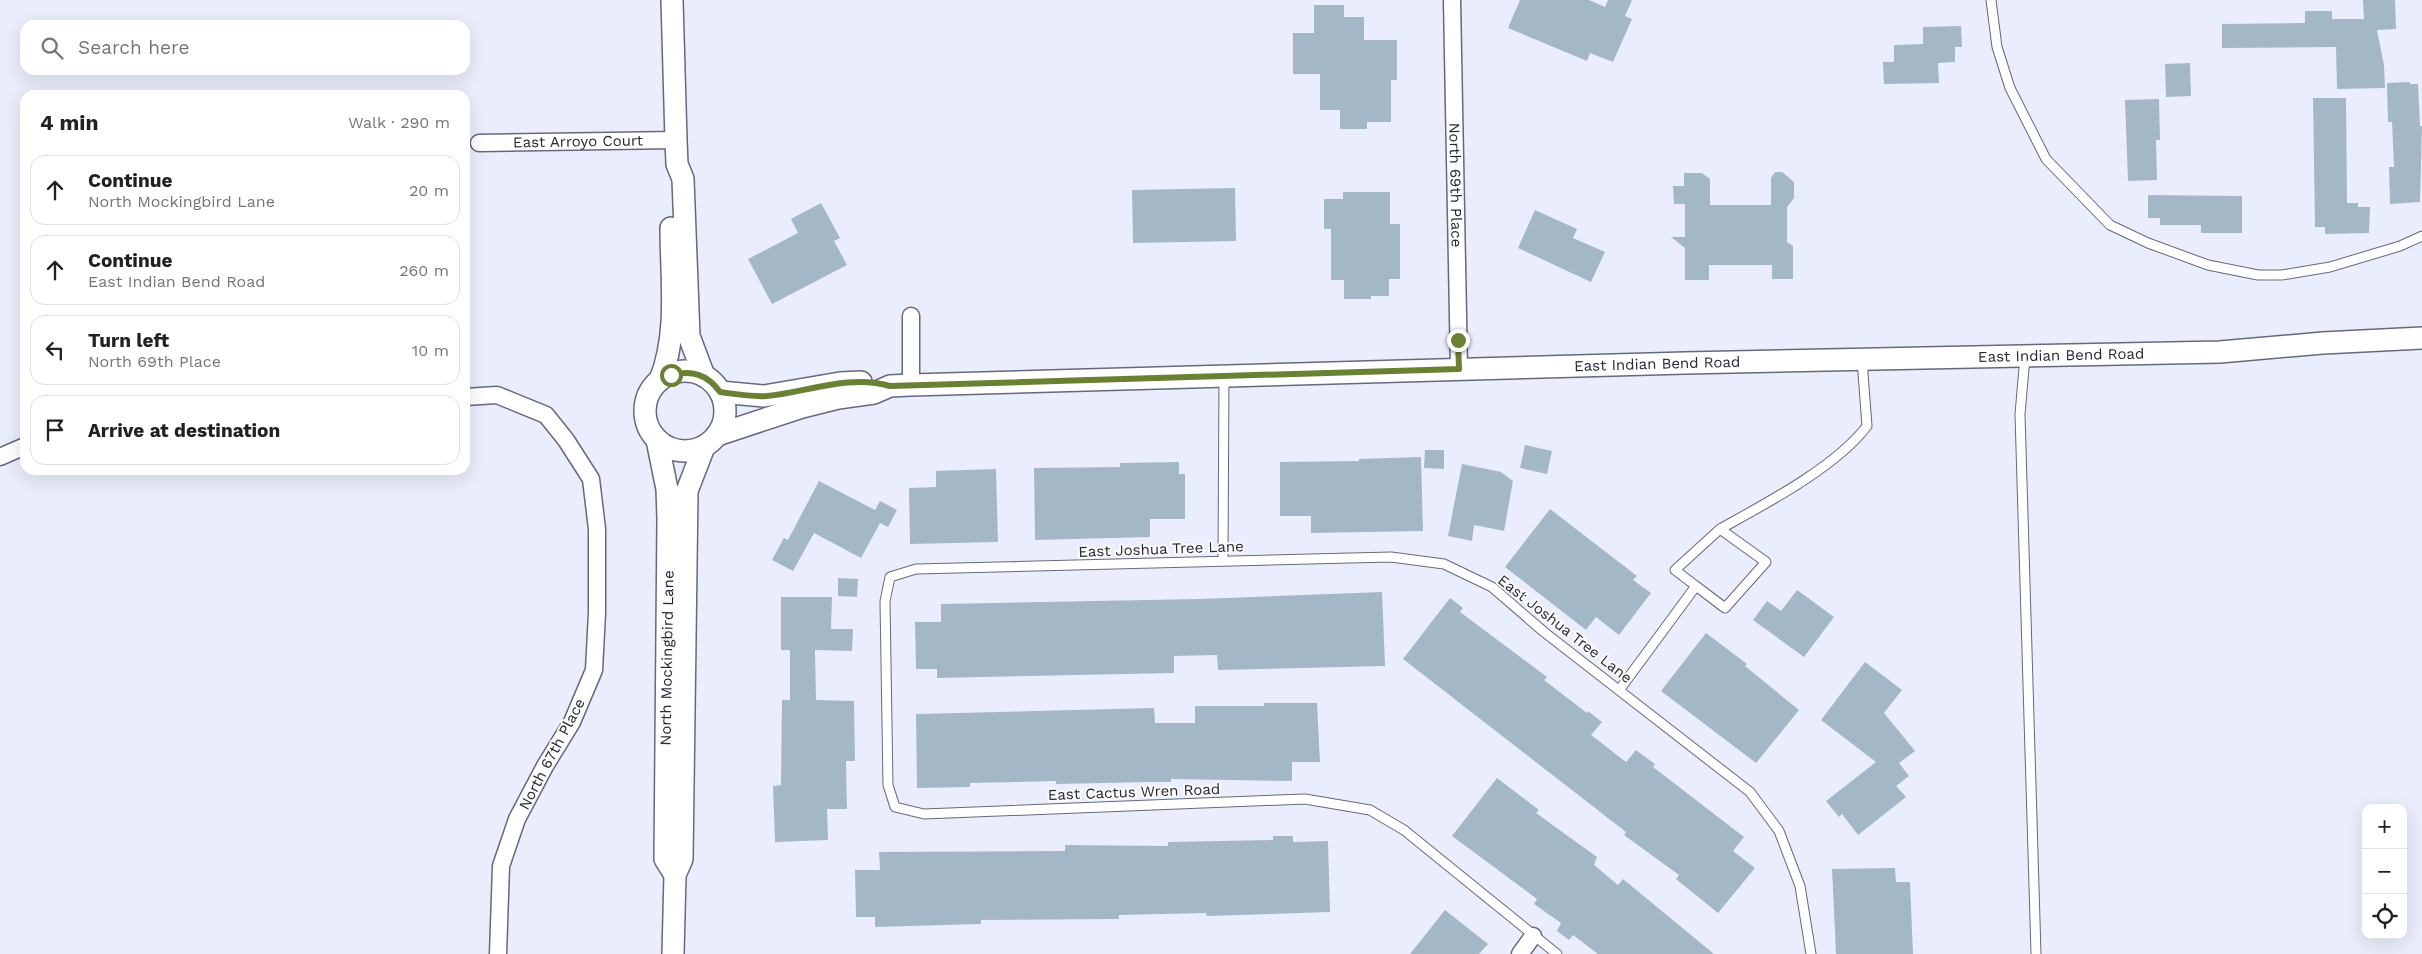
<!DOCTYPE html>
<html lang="en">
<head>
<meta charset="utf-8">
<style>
  :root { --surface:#fff; --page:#f2f2f2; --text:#202124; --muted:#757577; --line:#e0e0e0 }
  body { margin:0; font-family:"Work Sans",sans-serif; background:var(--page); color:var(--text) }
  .controls { position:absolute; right:15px; bottom:15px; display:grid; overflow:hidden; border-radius:10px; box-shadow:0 5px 20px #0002 }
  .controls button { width:45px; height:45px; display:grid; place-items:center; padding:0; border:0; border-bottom:1px solid var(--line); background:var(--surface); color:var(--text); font:25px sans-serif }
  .stop { position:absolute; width:15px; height:15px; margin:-11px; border:4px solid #6a8133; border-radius:50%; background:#fff }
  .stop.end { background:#6a8133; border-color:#fff; box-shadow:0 1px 5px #0008 }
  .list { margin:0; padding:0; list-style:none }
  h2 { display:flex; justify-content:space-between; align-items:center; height:65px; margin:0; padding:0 20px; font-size:21px }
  h2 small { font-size:16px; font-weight:400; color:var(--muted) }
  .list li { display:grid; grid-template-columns:32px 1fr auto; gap:15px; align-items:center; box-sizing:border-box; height:70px; margin:0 10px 10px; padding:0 10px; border:1px solid var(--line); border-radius:15px }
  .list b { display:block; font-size:19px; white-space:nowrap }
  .list p { margin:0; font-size:16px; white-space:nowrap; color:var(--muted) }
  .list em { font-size:16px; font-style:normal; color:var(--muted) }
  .icon { flex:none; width:28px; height:28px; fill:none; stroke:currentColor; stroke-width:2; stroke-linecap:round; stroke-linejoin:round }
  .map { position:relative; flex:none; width:2422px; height:954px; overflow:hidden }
  .search { position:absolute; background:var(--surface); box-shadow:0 5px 20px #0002; left:20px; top:20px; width:450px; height:55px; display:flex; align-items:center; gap:12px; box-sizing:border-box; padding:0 18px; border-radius:15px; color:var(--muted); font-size:19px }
  .panel { position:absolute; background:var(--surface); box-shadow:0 5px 20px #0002; left:20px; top:90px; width:450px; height:385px; border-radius:15px }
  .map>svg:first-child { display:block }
  .building { fill:#a4b7c7 }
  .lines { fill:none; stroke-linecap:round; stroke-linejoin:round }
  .service-casing { stroke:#64697d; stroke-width:11 }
  .minor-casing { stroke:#64697d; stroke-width:19 }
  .tertiary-casing { stroke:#64697d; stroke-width:24 }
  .service { stroke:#fff; stroke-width:9 }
  .minor { stroke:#fff; stroke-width:16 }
  .tertiary { stroke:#fff; stroke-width:21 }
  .route { stroke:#6a8133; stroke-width:6 }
  .labels { text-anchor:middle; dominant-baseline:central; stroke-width:4; stroke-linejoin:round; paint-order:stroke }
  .street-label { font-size:15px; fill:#25272f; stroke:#fbfbfb }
</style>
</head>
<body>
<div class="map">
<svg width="2422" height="954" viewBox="0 0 2422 954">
  <rect width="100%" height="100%" fill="#eaeefc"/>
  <path class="building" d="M1520,0H1589L1605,7L1608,0H1632L1625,16L1632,19L1613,62L1590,53L1587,61L1508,28Z
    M2363,0H2395L2396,29L2377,30L2384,65L2385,88L2337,89L2336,47L2222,48V24L2305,23V11H2332V19H2364Z
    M1314,5H1344V17H1364V40H1397V80H1391V122H1367V129H1340V110H1320V74H1293V33H1314Z
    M1961,26L1962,47H1955V62L1938,63L1939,83L1884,84L1883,62H1894V45L1923,44V27Z
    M2190,63L2191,96L2166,97L2165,64Z
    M2410,82V84H2418L2420,126H2422L2420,202L2390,204L2389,167H2394L2392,122H2388L2387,83Z
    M2313,98H2346L2347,203H2358V207H2370L2369,233L2325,234V227H2315Z
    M2159,99L2160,140H2156L2157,180L2128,181L2125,100Z
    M1775,172H1782L1794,182V198L1787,207V242L1793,246V279H1772V265H1709V280H1685V248L1671,237H1685V204H1674L1673,186H1684V173H1702L1710,179V205H1771V178Z
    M1235,188L1236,241L1133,243L1132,190Z
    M1343,192H1390V224H1400V279H1389V296H1371V299H1344V280H1331V229H1324V199H1343Z
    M2148,195L2242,196V233H2201V225H2160V218H2148Z
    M821,203L840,238L834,241L847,265L772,304L748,259L798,233L791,219Z
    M1535,210L1577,229L1573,238L1605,252L1591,282L1518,248Z
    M1525,445L1552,451L1547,474L1520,468Z
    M1425,450H1444V469L1424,468Z
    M1421,457L1423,531L1311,533V516H1280V462L1359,461V459Z
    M1179,462V474H1185V519H1150V537L1035,540L1034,468L1120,467V463Z
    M1462,464L1501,472L1513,481L1504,531L1474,525L1472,541L1448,536Z
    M996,469L998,542L910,544L909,488L936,487V471Z
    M819,481L875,510L880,501L897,510L888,527L880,523L861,558L814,533L793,571L772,560L784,538L788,540Z
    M1550,509L1637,576L1633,580L1651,593L1619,635L1596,617L1586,630L1505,567Z
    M838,578L858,579L857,597L838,596Z
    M1797,590L1834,617L1804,657L1753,620L1767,601L1781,611Z
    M1382,592L1385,666L1218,670L1217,655L1174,656V673L937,678V669H916L915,622H941V604L1199,599Z
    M781,597H832L831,629H853L852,651L815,650L816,700L854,701L855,761H846L847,809H827L828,840L775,842L773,786L781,785L782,700H790V650H781Z
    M1450,598L1463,608L1460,612L1547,677L1544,680L1587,713L1588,711L1602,722L1591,735L1626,762L1636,750L1655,764L1653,767L1744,837L1733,851L1755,868L1718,913L1676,879L1679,875L1624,835L1626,832L1403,659Z
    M1706,633L1747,664L1745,666L1799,710L1756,763L1661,691Z
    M1865,662L1902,690L1884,713L1915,751L1899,763L1909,776L1896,786L1906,797L1858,835L1842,814L1839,817L1826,801L1876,762L1821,720Z
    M1264,703H1317L1320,762H1292V781L1171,779V782H1150L1056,784V781L970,783V787L917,788L916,714L1154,708L1155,723H1195V706H1264Z
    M1497,778L1539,810L1536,813L1597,857L1594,865L1618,885L1623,879L1714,954H1598L1573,935L1569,940L1557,931L1561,923L1534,904L1537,899L1452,836Z
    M1273,836H1293V842L1328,841L1330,912L1207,916L1206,913L1119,915V919L981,920V924L875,927V917H856L855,870H880L879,852L1065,851V845L1168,846V842L1273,840Z
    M1895,868L1896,882H1910L1913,954H1836L1832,869Z
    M1445,910L1488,944L1479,954H1410Z"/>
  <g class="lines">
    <g class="service-casing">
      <path id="service" d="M1991,0L1997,47L2010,88L2046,159L2110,225L2148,243L2208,265L2258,275H2282L2330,267L2400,246L2422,236
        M2025,357L2020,414L2036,954
        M1720,529C1765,504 1836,467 1867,426L1862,360
        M1223,561L1224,376
        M1620,689L1696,586L1725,608L1766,562L1720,529L1675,570L1696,586
        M1557,954L1404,830L1370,810L1305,799L924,814L895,807L888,785L885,601L890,577L916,569L1391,557L1444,564L1492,587L1544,632L1750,792L1779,831L1800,886L1811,954"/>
    </g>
    <g class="minor-casing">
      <g id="minor">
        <path id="s1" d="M1452,0L1459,369"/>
        <path id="s2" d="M479,143L676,140"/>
        <path d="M911,316V385"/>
        <path d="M465,397L497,395L546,415L566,440L591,479L597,529V613L594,670L572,722L545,766L517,819L501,866L498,954"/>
        <path d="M0,457L25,446"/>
        <path d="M1520,954L1533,936"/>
      </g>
    </g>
    <g class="tertiary-casing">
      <g id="tertiary">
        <path d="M672,0L676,140L677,164L683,179L689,336L704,376"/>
        <circle cx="685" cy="411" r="40"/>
        <path d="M660,380C679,334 671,277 671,228"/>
        <path d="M720,392L764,396L840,383L861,382"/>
        <path id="s3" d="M717,435L802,407L838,398L874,393L890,386L911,385L1685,363L2220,352L2323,343L2422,338"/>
        <path d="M657,440L667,489L668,519L665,859L675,875"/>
        <path d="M673,954L675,875L682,859L687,491L704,447"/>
      </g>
    </g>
    <use href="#service" class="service"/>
    <use href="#minor" class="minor"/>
    <use href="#tertiary" class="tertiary"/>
  </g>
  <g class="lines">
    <path class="route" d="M671,375C692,370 707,374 720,392C735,394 751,397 767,396C808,392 849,374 890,386L1459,369L1458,340"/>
  </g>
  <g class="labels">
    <g class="street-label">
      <text stroke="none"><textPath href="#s2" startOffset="99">East Arroyo Court</textPath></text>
      <text stroke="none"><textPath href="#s1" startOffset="185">North 69th Place</textPath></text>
      <text stroke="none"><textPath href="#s3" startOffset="1352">East Indian Bend Road</textPath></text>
      <text stroke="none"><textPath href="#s3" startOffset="948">East Indian Bend Road</textPath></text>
      <text transform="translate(1161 549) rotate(-2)">East Joshua Tree Lane</text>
      <text transform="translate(1565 629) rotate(38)">East Joshua Tree Lane</text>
      <text transform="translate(667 658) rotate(-89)">North Mockingbird Lane</text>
      <text transform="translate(552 754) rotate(-62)">North 67th Place</text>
      <text transform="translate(1134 792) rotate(-2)">East Cactus Wren Road</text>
    </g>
  </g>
</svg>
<div class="controls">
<button>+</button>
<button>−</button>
<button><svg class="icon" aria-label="locate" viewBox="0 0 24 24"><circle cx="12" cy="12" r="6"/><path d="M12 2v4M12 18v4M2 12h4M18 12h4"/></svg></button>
</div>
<div class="stop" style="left:671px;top:375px"></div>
<div class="stop end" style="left:1458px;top:340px"></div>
<div class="search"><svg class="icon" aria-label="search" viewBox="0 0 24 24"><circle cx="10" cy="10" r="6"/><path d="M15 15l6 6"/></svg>Search here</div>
<section class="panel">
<h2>4 min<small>Walk · 290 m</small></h2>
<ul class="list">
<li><svg class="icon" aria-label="ahead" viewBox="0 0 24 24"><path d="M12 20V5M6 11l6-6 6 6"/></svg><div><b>Continue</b><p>North Mockingbird Lane</p></div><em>20 m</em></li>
<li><svg class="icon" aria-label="ahead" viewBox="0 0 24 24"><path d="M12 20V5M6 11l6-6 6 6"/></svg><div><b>Continue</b><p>East Indian Bend Road</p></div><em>260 m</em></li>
<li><svg class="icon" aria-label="left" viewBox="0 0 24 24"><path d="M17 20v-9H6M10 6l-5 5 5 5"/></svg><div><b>Turn left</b><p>North 69th Place</p></div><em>10 m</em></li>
<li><svg class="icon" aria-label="arrive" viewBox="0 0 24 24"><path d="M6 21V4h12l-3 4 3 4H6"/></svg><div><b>Arrive at destination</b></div></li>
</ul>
</section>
</div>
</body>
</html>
